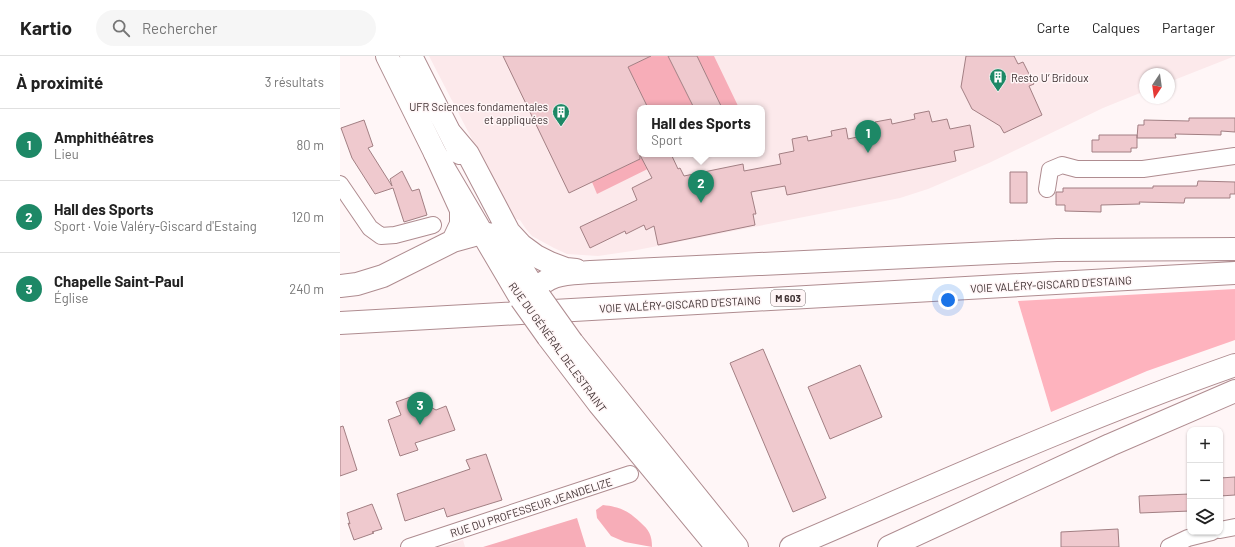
<!DOCTYPE html>
<html lang="fr">
<head>
<meta charset="utf-8">
<style>
  :root { --surface:#fff; --page:#f6f6f6; --text:#222; --muted:#767676; --line:#e0e0e0; --accent:#1d8866 }
  body { margin:0; font-family:Barlow,sans-serif; background:var(--page); color:var(--text) }
  .controls { position:absolute; right:12px; bottom:12px; display:grid; overflow:hidden; border-radius:8px; box-shadow:0 1px 3px #0004 }
  .controls button { width:36px; height:36px; display:grid; place-items:center; padding:0; border:0; border-bottom:1px solid var(--line); background:var(--surface); color:var(--text); font:20px sans-serif }
  .compass { position:absolute; left:799px; top:12px; width:36px; height:36px; border-radius:50%; background:var(--surface); box-shadow:0 1px 3px #0004; rotate:193deg }
  .you { position:absolute; left:608px; top:244px; width:14px; height:14px; margin:-10px; border:3px solid #fff; border-radius:50%; background:#1a73e8; box-shadow:0 0 0 6px #1a73e833 }
  .badge { display:grid; place-items:center; width:26px; height:26px; border-radius:50%; background:var(--accent); color:#fff; font-size:13px; font-weight:700 }
  .pin { position:absolute; translate:-50% -33px; filter:drop-shadow(0 1px 2px #0008) }
  .pin::after { content:''; position:absolute; top:21px; width:14px; height:12px; background:inherit; clip-path:polygon(0 0,100% 0,50% 100%) }
  .popup { position:absolute; left:297px; top:49px; width:128px; height:52px; box-sizing:border-box; display:grid; place-content:center; border-radius:8px; background:var(--surface); filter:drop-shadow(0 1px 3px #0005); font-size:13px; white-space:nowrap; color:var(--muted) }
  .popup b { font-size:15px; color:var(--text) }
  .popup::after { content:''; position:absolute; left:50%; top:100%; margin-left:-8px; border:8px solid transparent; border-top-color:var(--surface) }
  .list { margin:0; padding:0; list-style:none }
  h2 { display:flex; justify-content:space-between; align-items:center; height:52px; margin:0; padding:0 16px; font-size:17px }
  h2 small { font-size:13px; font-weight:400; color:var(--muted) }
  .list li { display:grid; grid-template-columns:26px 1fr auto; gap:12px; align-items:center; box-sizing:border-box; height:72px; padding:0 16px; border-top:1px solid var(--line) }
  .list b { display:block; font-size:15px; white-space:nowrap }
  .list p { margin:0; font-size:13px; white-space:nowrap; color:var(--muted) }
  .list em { font-size:13px; font-style:normal; color:var(--muted) }
  .icon { flex:none; width:22px; height:22px; fill:none; stroke:currentColor; stroke-width:2; stroke-linecap:round; stroke-linejoin:round }
  .map { position:relative; flex:none; width:895px; height:491px; overflow:hidden }
  header { display:flex; align-items:center; gap:24px; box-sizing:border-box; height:56px; padding:0 20px; background:var(--surface); border-bottom:1px solid var(--line) }
  header strong { font-size:19px }
  nav { display:flex; gap:22px; margin-inline-start:auto; font-size:14px }
  .search { width:280px; height:36px; background:var(--page); display:flex; align-items:center; gap:10px; box-sizing:border-box; padding:0 14px; border-radius:22px; color:var(--muted); font-size:15px }
  main { display:flex }
  aside { flex:1; background:var(--surface) }
  .map>svg:first-child { display:block }
  .built { fill:#fce9eb; fill-rule:evenodd }
  .green { fill:#f7adb8 }
  .forest { fill:#feb3be }
  .building { fill:#efc9ce; stroke:#a27f83 }
  .lines { fill:none; stroke-linecap:round; stroke-linejoin:round }
  .minor-casing { stroke:#af8c90; stroke-width:18 }
  .secondary-casing { stroke:#af8c90; stroke-width:24 }
  .trunk-casing { stroke:#af8c90; stroke-width:24 }
  .minor { stroke:#fff; stroke-width:16 }
  .secondary { stroke:#fff; stroke-width:22 }
  .trunk { stroke:#fff; stroke-width:22 }
  .secondary-bridge-casing { stroke:#af8c90; stroke-width:24; stroke-linecap:butt }
  .secondary-bridge { stroke:#fff; stroke-width:22 }
  .labels { text-anchor:middle; dominant-baseline:central; stroke-width:3; stroke-linejoin:round; paint-order:stroke }
  .shield { fill:#fff6f7; stroke:#796d6e; stroke-width:1 }
  .shield-label { font-size:10px; font-weight:bold; fill:#403233 }
  .poi-label { font-size:11px; fill:#403233; stroke:#fff6f7; text-anchor:start }
  .street-label { font-size:11px; fill:#403233; stroke:#fff6f7 }
</style>
</head>
<body>
<header>
<strong>Kartio</strong>
<div class="search"><svg class="icon" aria-label="search" viewBox="0 0 24 24"><circle cx="10" cy="10" r="6"/><path d="M15 15l6 6"/></svg>Rechercher</div>
<nav><a>Carte</a><a>Calques</a><a>Partager</a></nav>
</header>
<main>
<aside>
<h2>À proximité<small>3 résultats</small></h2>
<ul class="list">
<li><span class="badge">1</span><div><b>Amphithéâtres</b><p>Lieu</p></div><em>80 m</em></li>
<li><span class="badge">2</span><div><b>Hall des Sports</b><p>Sport · Voie Valéry-Giscard d'Estaing</p></div><em>120 m</em></li>
<li><span class="badge">3</span><div><b>Chapelle Saint-Paul</b><p>Église</p></div><em>240 m</em></li>
</ul>
</aside>
<div class="map">
<svg width="895" height="491" viewBox="0 0 895 491">
  <rect width="100%" height="100%" fill="#fff6f7"/>
  <path class="built" d="M89,0H895L829,26V18H805V35L763,52L649,107L588,133L560,142L292,195L258,200L227,198L214,192L192,180L186,173L180,164L174,163L168,153ZM300,52H422V98H300Z
    M123,484L125,491H102Z"/>
  <path class="green" d="M311,0H328L354,52H308L288,11Z
    M357,0H374L399,52H382Z
    M331,98H338L257,138L252,126L302,102L306,111Z
    M263,449C280,451 287,454 300,466C309,474 312,479 312,491L285,486L271,480L257,462L256,454Z
    M237,462L246,491H143Z"/>
  <path class="forest" d="M895,233V284L807,315L711,356L678,245Z"/>
  <path class="building" d="M163,0H311L288,11L308,52H300V98H331L338,113L340,112L344,120L403,108L404,115L441,108L439,98L454,95L452,83L467,80L468,85L492,80L491,75L506,72L508,83L522,80L537,77L535,66L551,63L552,68L575,63L574,58L589,55L592,66L607,63L610,73L630,69L634,91L614,95L616,105L447,139L445,130L411,136L416,158H413L415,169L318,189L314,170L306,174L304,169L286,178L285,175L250,192L240,171L297,144L292,132L312,122L300,99V103L229,137Z
    M328,0H357L382,52H354Z
    M626,0H674L678,8L683,6L694,28L689,30L702,59L664,77L660,70L632,53L621,31Z
    M849,62H895V76L881,75V79L835,78L836,82H797L798,69H804V64L849,65Z
    M24,64L33,90L28,92L52,130L50,123L62,115L72,135L79,133L87,159L64,166L53,132L35,138L12,102L1,72Z
    M759,79H797V92H791V96H752V84H759Z
    M670,116H687V147H670Z
    M858,125L895,126V138H890V142H845L844,147L799,146L800,148L761,149V156L725,155V149H716V136H723V132H813V130H857Z
    M423,293L486,442L453,456L390,307Z
    M520,309L542,361L490,383L468,331Z
    M79,338L83,347L96,354L106,350L115,374L75,387L78,394L60,400L48,364L61,359L56,346Z
    M3,370L17,414L0,420V371Z
    M146,398L162,444L107,461L104,452L65,465L57,438L130,413L126,404Z
    M895,421V439L880,440V422Z
    M850,438V455L800,457L799,440Z
    M32,448L42,473L32,476L34,477L14,484L8,467L10,468L7,457Z
    M778,473L779,491H721V476Z"/>
  <g class="lines">
    <g class="minor-casing">
      <path id="minor" d="M0,128L30,172L41,180L55,179L93,169
        M707,133L710,114L722,109L737,113H803L895,100
        M880,474L895,471
        M69,491L290,418
        M829,491L848,482L872,476"/>
    </g>
    <g class="secondary-casing">
      <path id="secondary" d="M47,0L95,97L181,243
        M71,0L120,97
        M161,180L200,241
        M208,281L259,348L377,491
        M232,286L397,491"/>
    </g>
    <g class="trunk-casing">
      <path id="trunk" d="M112,79L128,98L169,176L181,189L196,200L210,207L226,213L236,214
        M113,185L142,177L160,180
        M0,230L17,228L43,220L113,185L121,168V154L95,97
        M189,254C191,248 193,242 196,236C206,216 231,218 251,216L717,194L895,193
        M0,267L895,217
        M451,491C598,428 744,362 895,309
        M549,491L770,389L895,335"/>
    </g>
    <use href="#minor" class="minor"/>
    <use href="#secondary" class="secondary"/>
    <use href="#trunk" class="trunk"/>
    <g class="secondary-bridge-casing">
      <path id="secondary-bridge" d="M200,241L232,286
        M181,243L208,281"/>
    </g>
    <use href="#secondary-bridge" class="secondary-bridge"/>
  </g>
  <defs>
    <g id="building-pin" transform="scale(0.9)"><path d="M0 17L-7.5 6A9.5 9.5 0 1 1 7.5 6Z" fill="#1d8866" stroke="#fff6f7"/><path d="M-4-6H4V6H1V3H-1V6H-4ZM-2.5-4.3h1.7v1.8h-1.7ZM.8-4.3h1.7v1.8H.8ZM-2.5-1h1.7V.8h-1.7ZM.8-1h1.7V.8H.8Z" fill="#fff"/></g>
  </defs>
  <g fill-rule="evenodd">
    <use href="#building-pin" x="658" y="21"/>
    <use href="#building-pin" x="221" y="56"/>
  </g>
  <g class="labels">
    <rect class="shield" x="431" y="234" width="34" height="16" rx="3"/>
    <g class="shield-label">
      <text x="448" y="242">M 603</text>
    </g>
    <g class="poi-label">
      <text x="671" y="21">Resto U’ Bridoux</text>
      <text x="208" y="50" text-anchor="end">UFR Sciences fondamentales<tspan x="208" dy="13">et appliquées</tspan></text>
    </g>
    <g class="street-label">
      <text transform="translate(711 228) rotate(-3)">VOIE VALÉRY-GISCARD D'ESTAING</text>
      <text transform="translate(340 248) rotate(-3)">VOIE VALÉRY-GISCARD D'ESTAING</text>
      <text transform="translate(218 291) rotate(54)">RUE DU GÉNÉRAL DELESTRAINT</text>
      <text transform="translate(191 451) rotate(-18)">RUE DU PROFESSEUR JEANDELIZE</text>
    </g>
  </g>
</svg>
<div class="controls">
<button>+</button>
<button>−</button>
<button><svg class="icon" aria-label="layers" viewBox="0 0 24 24"><path d="M12 4l9 5-9 5-9-5zM3 14l9 5 9-5"/></svg></button>
</div>
<svg class="compass" viewBox="-18 -18 36 36"><path d="M0-13l5 13h-10z" fill="#e53935"/><path d="M0 13l5-13h-10z" fill="#767676"/></svg>
<div class="you"></div>
<div class="pin badge" style="left:528px;top:97px">1</div>
<div class="pin badge" style="left:361px;top:147px">2</div>
<div class="popup"><b>Hall des Sports</b>Sport</div>
<div class="pin badge" style="left:80px;top:369px">3</div>
</div>
</main>
</body>
</html>
